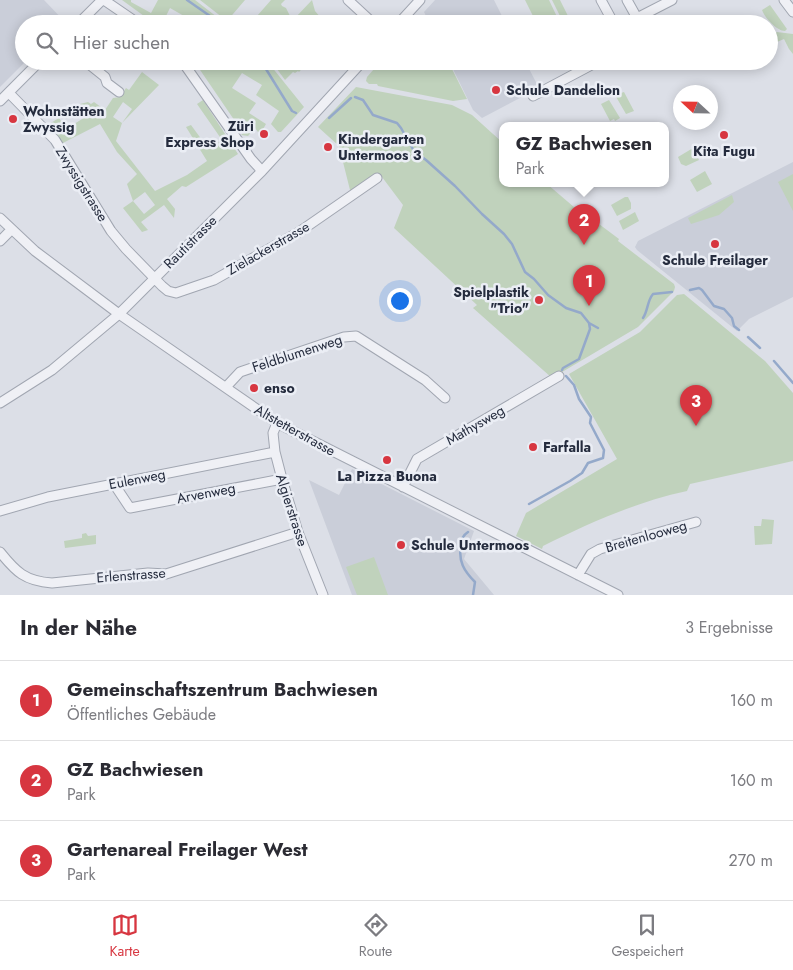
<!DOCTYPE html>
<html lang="de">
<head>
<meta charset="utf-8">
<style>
  :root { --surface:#fff; --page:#f2f2f3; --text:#2b2b33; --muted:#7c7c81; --line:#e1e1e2; --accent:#d73640 }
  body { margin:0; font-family:Jost,sans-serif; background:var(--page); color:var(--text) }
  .compass { position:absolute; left:673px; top:85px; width:45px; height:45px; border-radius:50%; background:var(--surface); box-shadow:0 2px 12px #0003; rotate:292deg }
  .you { position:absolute; left:399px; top:300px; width:18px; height:18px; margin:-12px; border:4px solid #fff; border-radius:50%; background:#1a73e8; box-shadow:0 0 0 8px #1a73e833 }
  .badge { display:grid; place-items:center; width:32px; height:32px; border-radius:50%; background:var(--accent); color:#fff; font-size:16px; font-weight:700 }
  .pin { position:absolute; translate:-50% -41px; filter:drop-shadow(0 1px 2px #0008) }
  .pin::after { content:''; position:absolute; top:26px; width:18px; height:15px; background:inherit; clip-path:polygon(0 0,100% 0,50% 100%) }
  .popup { position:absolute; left:499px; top:122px; width:170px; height:65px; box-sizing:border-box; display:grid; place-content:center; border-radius:10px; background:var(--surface); filter:drop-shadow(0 1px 4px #0005); font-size:16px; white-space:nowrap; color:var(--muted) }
  .popup b { font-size:19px; color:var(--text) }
  .popup::after { content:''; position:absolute; left:50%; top:100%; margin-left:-10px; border:10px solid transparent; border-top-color:var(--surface) }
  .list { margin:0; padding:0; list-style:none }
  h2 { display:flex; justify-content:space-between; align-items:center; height:65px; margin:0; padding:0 20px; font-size:21px }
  h2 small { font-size:16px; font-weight:400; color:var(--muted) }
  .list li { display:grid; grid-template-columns:32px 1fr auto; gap:15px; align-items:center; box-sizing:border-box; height:80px; padding:0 20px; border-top:1px solid var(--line) }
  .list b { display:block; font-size:19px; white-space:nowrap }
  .list p { margin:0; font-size:16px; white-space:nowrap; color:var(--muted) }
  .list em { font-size:16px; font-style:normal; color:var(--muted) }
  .icon { flex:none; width:28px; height:28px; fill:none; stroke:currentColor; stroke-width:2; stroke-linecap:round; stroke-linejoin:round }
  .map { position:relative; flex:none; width:793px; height:595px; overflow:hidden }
  .search { position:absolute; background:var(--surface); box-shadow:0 2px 12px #0003; left:15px; right:15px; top:15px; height:55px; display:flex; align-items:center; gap:12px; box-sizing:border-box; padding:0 18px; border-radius:28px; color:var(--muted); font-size:19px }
  .sheet { height:305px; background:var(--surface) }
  nav { display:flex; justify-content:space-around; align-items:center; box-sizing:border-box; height:70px; border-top:1px solid var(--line); background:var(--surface); font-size:14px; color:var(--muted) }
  nav a { display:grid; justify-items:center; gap:2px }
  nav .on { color:var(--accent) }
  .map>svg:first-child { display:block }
  .built { fill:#caced9 }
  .green { fill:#c0d2bc; fill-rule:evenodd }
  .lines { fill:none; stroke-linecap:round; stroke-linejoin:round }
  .stream { stroke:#94a9ca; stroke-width:2.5 }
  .minor-casing { stroke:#a1a6b1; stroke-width:11 }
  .minor { stroke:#eff0f5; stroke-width:9 }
  .poi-dot { fill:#d73640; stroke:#ebeef5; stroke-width:2 }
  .labels { text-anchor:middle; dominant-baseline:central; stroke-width:5; stroke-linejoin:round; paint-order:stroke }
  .poi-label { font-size:14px; font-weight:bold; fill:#252c3e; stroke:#ebeef5; text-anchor:start }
  .street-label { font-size:14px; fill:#252c3e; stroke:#ebeef5 }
</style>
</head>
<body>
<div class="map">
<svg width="793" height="595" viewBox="0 0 793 595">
  <rect width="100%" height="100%" fill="#dcdfe7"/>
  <path class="built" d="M0,0H44L66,23L24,24V61H26L0,87Z
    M435,0H494L506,24H430L424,12Z
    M449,61H525L539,88L482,118L473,110Z
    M793,162V297L749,319L737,331L637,250L635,247L638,241Z
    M352,469L474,531L464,559L494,595H352L309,480L339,495Z"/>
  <path class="green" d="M122,0H131V2L151,13L158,0H195L226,24H195L191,20L170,8L162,24H155Z
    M200,0H245L227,21Z
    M271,0H285L281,4L282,6L286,8L290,16L285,22L287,23L250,24Z
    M312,0L315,11L321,18L316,24H307L303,19L295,18Z
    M525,0H549L559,21L556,24H537Z
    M552,0H560L572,24H564Z
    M770,5L787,29L785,31C777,31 765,18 762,10Z
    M777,32L793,34V54L789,49L784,39L777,42L774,34Z
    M198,61H267L304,107L281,132H278L271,124L279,111L256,95L262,85L242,73L232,88L256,103L249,113L266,124L262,131L258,132L255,128L248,136L241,135L245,132L241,126L239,127L196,64Z
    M271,61H309L299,72L298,71L295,73L293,72L285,80Z
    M381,61H448L467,99L453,101L378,86L377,84H369L366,81L367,77Z
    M142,72L159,85L122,123L116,141L155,191L187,175L207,161L186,127L191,125L202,140H206L211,148L222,140L197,104L203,100L238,154L186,187L182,186L167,199L175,209L174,218L164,205L141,222L148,230L142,232L123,208L133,201L127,184L137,174L117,152L100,124L61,144L49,124L59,118L66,129L87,116L80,104L88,102L91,104L94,102L105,110L113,98L120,97L126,88L129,90ZM123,102L132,109L122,123L113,117ZM145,192L155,205L144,214L133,201Z
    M356,87L452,105L472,115L503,143V184H547L581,213L583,212L619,239L618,241L674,284L675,287L674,291L638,327L552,378L473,308L477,305L394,228L403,205L379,173L351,194L339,146L318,127Z
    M624,92L634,111L626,114L615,95Z
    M609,100L620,118L615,121L614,119L610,121L601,104Z
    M693,148L699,160L686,166L681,164L678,157Z
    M705,171L712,184L697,192L690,180Z
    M793,174V211L778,182Z
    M732,195L734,202L719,215L691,224L688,218Z
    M625,197H628L631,203V209L617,216L611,205Z
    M635,212L639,221L623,230L619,221Z
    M684,294L765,361L793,393V461L690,484L687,491C636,502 589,523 543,546L542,549L516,536L526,513L617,459L569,374L640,332L677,295Z
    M762,519L774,520L772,544L755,545L754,526H761Z
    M86,533L88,536L96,535V544L65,548L64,541L82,538V534Z
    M374,557L388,595H357L346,567Z"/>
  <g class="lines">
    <path class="stream" d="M187,0L210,16L213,22L218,24
      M261,61L292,111L296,113
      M355,97L363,100L373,115L397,123L401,128L414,151L426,160L455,186L482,214L504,234L512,244L525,272L534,279L548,295L566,308L581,313L589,323L598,328
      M329,118L351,98
      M690,290L699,288L702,290L714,306L724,309L732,318L734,326L739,330
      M643,318C648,311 647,301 653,294L672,292
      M748,337L760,348
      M774,361L793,383
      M562,370L563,368L579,359L590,329L589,323
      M529,504L570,481L582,473L588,463L603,458L604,450L590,423L591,417L579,399L574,385L566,376
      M468,532C462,536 462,539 461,546C458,561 464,571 475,582L473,595"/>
    <g class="minor-casing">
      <path id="minor" d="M104,0L139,24
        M348,0L374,24
        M601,0L614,24
        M627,0L637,18
        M784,0L793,12
        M78,24L102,0
        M398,24L420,0
        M635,24L637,18L672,0
        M85,61L105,77L107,83L119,92
        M182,61L251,159L262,171
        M9,93L55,140L111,231L126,249L162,286L168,291L176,293L214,280L299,232L377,178
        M533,96L599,61
        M0,101L40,61
        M0,218L35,251L119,314L277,423L618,595
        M0,241L11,230
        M226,387L240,372L344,337L356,336L425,380L445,398
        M0,403L52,370L119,314L262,171L363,61
        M277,423L273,433L275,452L282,479L298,532L323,595
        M114,484L130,508L282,479
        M403,487L417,459L559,376
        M0,511L48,497L275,452
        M0,552C16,572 25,581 52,583L148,573L166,574L298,532
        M578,575L591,554L600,549L696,522"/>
    </g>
    <use href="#minor" class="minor"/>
  </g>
  <g class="poi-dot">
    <circle cx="496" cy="90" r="5"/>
    <circle cx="13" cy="119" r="5"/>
    <circle cx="264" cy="134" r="5"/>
    <circle cx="724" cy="135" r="5"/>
    <circle cx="328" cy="147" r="5"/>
    <circle cx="715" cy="244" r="5"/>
    <circle cx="539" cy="300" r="5"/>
    <circle cx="254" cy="388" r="5"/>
    <circle cx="533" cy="447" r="5"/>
    <circle cx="387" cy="460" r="5"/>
    <circle cx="401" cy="545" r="5"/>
  </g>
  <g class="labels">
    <g class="poi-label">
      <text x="506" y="90">Schule Dandelion</text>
      <text x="23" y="111">Wohnstätten<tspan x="23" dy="16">Zwyssig</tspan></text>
      <text x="254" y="126" text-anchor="end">Züri<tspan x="254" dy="16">Express Shop</tspan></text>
      <text x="338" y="139">Kindergarten<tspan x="338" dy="16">Untermoos 3</tspan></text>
      <text x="724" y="151" text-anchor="middle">Kita Fugu</text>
      <text x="715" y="260" text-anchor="middle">Schule Freilager</text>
      <text x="529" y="292" text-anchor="end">Spielplastik<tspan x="529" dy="16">"Trio"</tspan></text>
      <text x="264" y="388">enso</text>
      <text x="543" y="447">Farfalla</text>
      <text x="387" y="476" text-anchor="middle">La Pizza Buona</text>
      <text x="411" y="545">Schule Untermoos</text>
    </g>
    <g class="street-label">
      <text transform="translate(82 184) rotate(58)">Zwyssigstrasse</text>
      <text transform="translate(190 242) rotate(-45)">Rautistrasse</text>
      <text transform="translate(268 248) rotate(-30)">Zielackerstrasse</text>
      <text transform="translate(297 353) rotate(-18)">Feldblumenweg</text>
      <text transform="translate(475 425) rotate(-30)">Mathysweg</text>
      <text transform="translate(295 430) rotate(29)">Altstetterstrasse</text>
      <text transform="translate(137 479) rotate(-11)">Eulenweg</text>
      <text transform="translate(206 493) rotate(-11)">Arvenweg</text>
      <text transform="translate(292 510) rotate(72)">Algierstrasse</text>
      <text transform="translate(646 536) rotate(-16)">Breitenlooweg</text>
      <text transform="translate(131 575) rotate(-4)">Erlenstrasse</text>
    </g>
  </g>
</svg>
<svg class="compass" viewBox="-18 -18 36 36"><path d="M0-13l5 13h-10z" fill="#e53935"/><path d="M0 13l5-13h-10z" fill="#7c7c81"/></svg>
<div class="you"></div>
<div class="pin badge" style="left:589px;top:306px">1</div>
<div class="pin badge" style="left:584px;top:245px">2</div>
<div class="popup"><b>GZ Bachwiesen</b>Park</div>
<div class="pin badge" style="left:696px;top:426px">3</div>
<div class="search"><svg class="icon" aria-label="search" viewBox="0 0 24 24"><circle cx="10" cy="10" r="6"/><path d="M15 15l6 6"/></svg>Hier suchen</div>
</div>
<section class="sheet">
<h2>In der Nähe<small>3 Ergebnisse</small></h2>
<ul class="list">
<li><span class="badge">1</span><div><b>Gemeinschaftszentrum Bachwiesen</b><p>Öffentliches Gebäude</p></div><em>160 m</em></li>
<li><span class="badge">2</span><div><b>GZ Bachwiesen</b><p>Park</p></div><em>160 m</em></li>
<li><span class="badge">3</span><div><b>Gartenareal Freilager West</b><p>Park</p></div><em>270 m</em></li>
</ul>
</section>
<nav>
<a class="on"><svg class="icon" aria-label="map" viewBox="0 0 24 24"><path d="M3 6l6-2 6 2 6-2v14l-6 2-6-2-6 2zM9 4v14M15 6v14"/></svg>Karte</a>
<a><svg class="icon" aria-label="directions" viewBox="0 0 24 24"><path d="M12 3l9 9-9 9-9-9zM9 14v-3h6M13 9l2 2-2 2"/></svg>Route</a>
<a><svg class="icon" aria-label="saved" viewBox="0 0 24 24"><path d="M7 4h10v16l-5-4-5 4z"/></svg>Gespeichert</a>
</nav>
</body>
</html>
